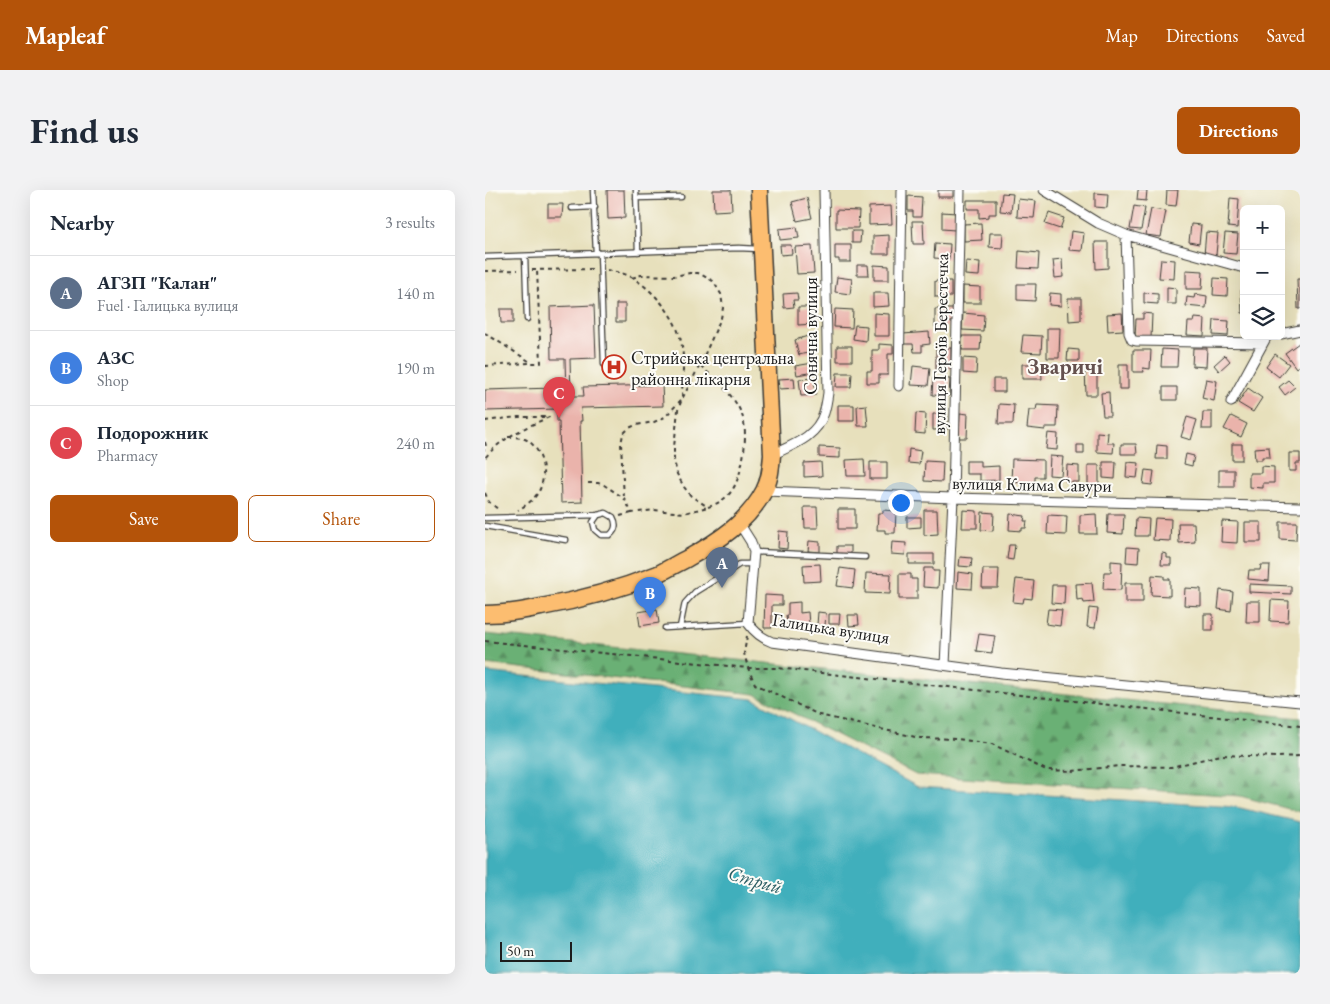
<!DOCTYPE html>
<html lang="en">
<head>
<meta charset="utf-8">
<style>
  :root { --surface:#fff; --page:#f2f2f3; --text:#1f2937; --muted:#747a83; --line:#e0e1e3; --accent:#b45309 }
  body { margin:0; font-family:"EB Garamond",serif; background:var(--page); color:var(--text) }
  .controls { position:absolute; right:15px; top:15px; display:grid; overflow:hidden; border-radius:8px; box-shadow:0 5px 20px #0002 }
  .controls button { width:45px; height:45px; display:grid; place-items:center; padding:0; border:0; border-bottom:1px solid var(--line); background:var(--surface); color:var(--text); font:25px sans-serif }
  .scale { position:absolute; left:15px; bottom:12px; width:72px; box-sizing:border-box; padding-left:5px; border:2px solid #1c1c1c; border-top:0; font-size:14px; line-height:18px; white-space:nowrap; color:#1c1c1c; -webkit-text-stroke:4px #fdfcf7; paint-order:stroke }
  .you { position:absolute; left:415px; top:312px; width:18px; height:18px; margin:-12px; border:4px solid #fff; border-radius:50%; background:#1a73e8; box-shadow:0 0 0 8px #1a73e833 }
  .badge { display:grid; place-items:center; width:32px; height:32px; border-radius:50%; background:var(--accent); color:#fff; font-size:16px; font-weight:700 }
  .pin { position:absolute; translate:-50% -41px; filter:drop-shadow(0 1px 2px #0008) }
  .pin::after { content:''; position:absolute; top:26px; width:18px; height:15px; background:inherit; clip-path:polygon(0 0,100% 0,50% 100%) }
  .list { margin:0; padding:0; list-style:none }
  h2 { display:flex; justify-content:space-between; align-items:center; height:65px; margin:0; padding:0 20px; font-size:21px }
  h2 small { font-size:16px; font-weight:400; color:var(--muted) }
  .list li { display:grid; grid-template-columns:32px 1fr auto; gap:15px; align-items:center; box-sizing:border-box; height:75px; padding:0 20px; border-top:1px solid var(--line) }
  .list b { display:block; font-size:19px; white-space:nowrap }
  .list p { margin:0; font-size:16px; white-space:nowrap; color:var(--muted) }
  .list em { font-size:16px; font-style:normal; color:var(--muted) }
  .actions { display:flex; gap:10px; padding:15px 20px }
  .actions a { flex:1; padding:11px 0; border:1px solid var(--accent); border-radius:8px; text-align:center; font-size:18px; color:var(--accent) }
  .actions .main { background:var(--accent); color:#fff }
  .icon { flex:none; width:28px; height:28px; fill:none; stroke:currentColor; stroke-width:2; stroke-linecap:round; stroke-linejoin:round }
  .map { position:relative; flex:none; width:815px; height:784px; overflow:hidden; border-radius:8px }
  header { display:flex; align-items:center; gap:30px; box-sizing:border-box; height:70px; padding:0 25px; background:var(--accent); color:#fff }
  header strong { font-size:24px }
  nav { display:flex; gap:28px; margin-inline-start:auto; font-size:18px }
  .intro { display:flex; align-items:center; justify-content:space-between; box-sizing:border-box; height:120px; padding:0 30px }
  h1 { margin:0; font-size:35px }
  .button { padding:12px 22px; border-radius:8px; background:var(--accent); color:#fff; font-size:18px; font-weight:700 }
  main { display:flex; gap:30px; padding:0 30px }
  aside { flex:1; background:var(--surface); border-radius:8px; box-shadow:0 5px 20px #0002 }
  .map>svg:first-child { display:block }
  .forest { fill:url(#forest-firs); stroke:#446648 }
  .water { fill:#40afbc; stroke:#2e666c }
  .building { fill:#eab3ab }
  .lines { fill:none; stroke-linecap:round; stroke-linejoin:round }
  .lane-casing { stroke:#3a3934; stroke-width:7 }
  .street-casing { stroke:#3a3934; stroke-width:11 }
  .highway-casing { stroke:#3a3934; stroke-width:19 }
  .path { stroke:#3a3934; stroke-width:2; stroke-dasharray:4 4; stroke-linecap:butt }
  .lane { stroke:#fff; stroke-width:4.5 }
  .street { stroke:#fff; stroke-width:9 }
  .highway { stroke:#fcbd6f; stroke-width:16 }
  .labels { text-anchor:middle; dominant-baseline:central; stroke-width:4; stroke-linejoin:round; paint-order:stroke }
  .street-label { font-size:18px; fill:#1c1c1c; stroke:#fdfcf7 }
  .poi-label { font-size:18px; fill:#1c1c1c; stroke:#fdfcf7; text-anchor:start }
  .water-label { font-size:19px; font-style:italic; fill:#2c5e64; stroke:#fdfcf7 }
  .district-label { font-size:22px; font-weight:bold; fill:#64514e; stroke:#fdfcf7 }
</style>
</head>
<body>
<header>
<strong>Mapleaf</strong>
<nav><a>Map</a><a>Directions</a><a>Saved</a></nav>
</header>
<div class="intro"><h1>Find us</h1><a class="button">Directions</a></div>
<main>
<aside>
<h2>Nearby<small>3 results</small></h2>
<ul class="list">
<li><span class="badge" style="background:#5c6f8a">A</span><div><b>АГЗП &quot;Калан&quot;</b><p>Fuel · Галицька вулиця</p></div><em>140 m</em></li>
<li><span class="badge" style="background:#3f7fe0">B</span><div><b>АЗС</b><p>Shop</p></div><em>190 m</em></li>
<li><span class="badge" style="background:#e0444e">C</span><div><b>Подорожник</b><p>Pharmacy</p></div><em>240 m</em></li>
</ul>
<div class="actions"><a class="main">Save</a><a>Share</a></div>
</aside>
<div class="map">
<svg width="815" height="784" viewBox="0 0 815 784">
  <defs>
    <pattern id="forest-firs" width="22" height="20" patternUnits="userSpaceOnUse" patternTransform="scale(1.25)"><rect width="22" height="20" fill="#6bb075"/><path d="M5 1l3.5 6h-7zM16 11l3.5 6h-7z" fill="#578e5f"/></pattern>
  </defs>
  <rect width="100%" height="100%" fill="#fdfcf7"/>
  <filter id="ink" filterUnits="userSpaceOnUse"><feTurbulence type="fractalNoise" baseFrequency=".02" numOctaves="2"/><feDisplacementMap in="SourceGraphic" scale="10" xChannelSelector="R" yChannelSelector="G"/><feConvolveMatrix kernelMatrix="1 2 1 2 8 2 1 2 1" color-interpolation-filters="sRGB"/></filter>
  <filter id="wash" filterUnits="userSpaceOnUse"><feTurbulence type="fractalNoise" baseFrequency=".0096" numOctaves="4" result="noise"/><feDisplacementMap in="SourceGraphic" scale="20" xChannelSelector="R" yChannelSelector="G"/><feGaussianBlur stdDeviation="1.12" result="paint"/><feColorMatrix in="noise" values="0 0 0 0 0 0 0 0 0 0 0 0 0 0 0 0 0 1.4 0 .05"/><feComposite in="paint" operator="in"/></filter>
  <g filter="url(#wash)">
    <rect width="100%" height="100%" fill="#e7e0bc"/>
    <path class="forest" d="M0,444L815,528V622L755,606L431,585L270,504L0,474Z"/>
    <path class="water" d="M0,482L268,509L433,597L751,617L815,632V784H0Z"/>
    <g id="blocks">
      <path class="building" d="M122,0H139L140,28L123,29Z
        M228,0H246L247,20L229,21Z
        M453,0H468V7H453Z
        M653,0H662L661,11L652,10Z
        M682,0H693L691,16L681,15Z
        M517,3L528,4L526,22L515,21Z
        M610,3L623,4L622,18L610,17Z
        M423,6L437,7L436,27H428V21H423Z
        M322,8L327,28L312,31L307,12Z
        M745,8L754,9L752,38L743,37Z
        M533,9L551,11L549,28L532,27Z
        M482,10H511V24H504V27L494,28V19H482Z
        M63,14H78L77,27H63Z
        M406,16L407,34L384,35V17Z
        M649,16L660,18L656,40L645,39Z
        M666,19L681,21L676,47L661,45Z
        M351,20L374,21L373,38H351Z
        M457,22L471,23L470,40L457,39Z
        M564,23L579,28L575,39L560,34Z
        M427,31H438L439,54H428Z
        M496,33L497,50L479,51V34Z
        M706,34L716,35L714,54L704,52Z
        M312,37L314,48L295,50L294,39Z
        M367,41H376L375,53H367Z
        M586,41L599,43L597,61L584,60Z
        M721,42L733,43L731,65H719Z
        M505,43H518L517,58L504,57Z
        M740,43L753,44L751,64L738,63Z
        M404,45V64H388V46Z
        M610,52H623V78L611,79Z
        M450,53L465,54L464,69L449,68Z
        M295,55H306L307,64L296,65Z
        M350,55H366V72H354V69H350Z
        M327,56L329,83L312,84L310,57Z
        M534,61L554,63L553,79L533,78Z
        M577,69L578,87L570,88L568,70Z
        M676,69L690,70L689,89L674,88Z
        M481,71L495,72L494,86L480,85Z
        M372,75H383L384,85H372Z
        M389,75L404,76V90H389Z
        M701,80L718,81L717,99H701Z
        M352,87L367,89L365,104L350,102Z
        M729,88L743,89L742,106L728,105Z
        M812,89H815V119H813Z
        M450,91H466V107H450Z
        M532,94H551L550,111L532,110Z
        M478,96L495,97V113H478Z
        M682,97L691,98V114H682Z
        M756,100H759V123H757Z
        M312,103L313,110H308L309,117L299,118L298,104Z
        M388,103H403L404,116L388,117Z
        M565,103L576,104V116L564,115Z
        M659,103L673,104V114L659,113Z
        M710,104L722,106L721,118L701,116L702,107L709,108Z
        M583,108H596V130L584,131Z
        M131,114H140V132H131Z
        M109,115L111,168L85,169L86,206H99L98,197L177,195L178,216L96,218L97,231H95L97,312L76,313L74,231H72V219L0,221V200L69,198V207L81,206L80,169H66L65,117Z
        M313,117H329V134L313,135Z
        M15,119H28V133H16Z
        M350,119L368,120L367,138L349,137Z
        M450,119H468V132H462L463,137H450Z
        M389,123L404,124V146H389Z
        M478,123L499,125L498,141L477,140Z
        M637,123L638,140L623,141L622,124Z
        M658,123L667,124L666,148L650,147L651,129H658Z
        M710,128L720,129L719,146L702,145L703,132H709Z
        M729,130L744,131L743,146L728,145Z
        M370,135L382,136L381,151L368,149Z
        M562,138H575L574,168H562Z
        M444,142L445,154L437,155V162H429L428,154H419L418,144Z
        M326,145L330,161L314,165L310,150Z
        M538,145L557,146L556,163L536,162Z
        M477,146H496L495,160H477Z
        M814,153L815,154V175L811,178L800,163Z
        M394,154L408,155V164H403V185H394V193H382V181H387V160H394Z
        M352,156H367V171H352Z
        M451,158H466V179H451Z
        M708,158H722L721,177L707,176Z
        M583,159L594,160V171H582Z
        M677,159L693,160L692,177H676Z
        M648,160H666L665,179L658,178L659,182H648Z
        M790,164L804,174L794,187L781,177Z
        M740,165L745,171L734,181L729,175Z
        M478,168L492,169L491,184L478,183Z
        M328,173L329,182L312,185L310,176Z
        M537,174H556L557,189H537Z
        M634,174H643V199H634Z
        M428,176L445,178L443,196L426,195Z
        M612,177V205H601L600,178Z
        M352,183H367L366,197H351Z
        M309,188L310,198L295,199L294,189Z
        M329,188L331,205L316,206L314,189Z
        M448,188L465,189L464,206L447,205Z
        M508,189H520V202H508Z
        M721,189L732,191L729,211L717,208Z
        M803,190L810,197L800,205L794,197Z
        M678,197H692V210H678Z
        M763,198L777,208L768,222L753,213Z
        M624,202L625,226H618L616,203Z
        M514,214L529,215L528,234H513Z
        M353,215H369V231H353Z
        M381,215L383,236H373L372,216Z
        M552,215L573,216L572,237H560V240L542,238L544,220H551Z
        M718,222H727V239H717Z
        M431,223L441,224L440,244L430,243Z
        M475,223L483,224L482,248H474Z
        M448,224H462V240H448Z
        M746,226L762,234L756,247L739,239Z
        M702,227L712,230L706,250L696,247Z
        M612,242L623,243L622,253H629L628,263L612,262Z
        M563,243L573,244L572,260L561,259Z
        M636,254H651L652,264H636Z
        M747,254H757V270H747Z
        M592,255H599V264H592Z
        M672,255L682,256V269H671Z
        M334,257L355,258V268L334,267Z
        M784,257L785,267H777V270H770L769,258Z
        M424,259L436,261L434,274L423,273Z
        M804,263H815V273H811V281H804Z
        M701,264L709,266L707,276L699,274Z
        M565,266L578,267L576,286L564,285Z
        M379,269L380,286H362L361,270Z
        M527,269L558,270V287H550V294L526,292Z
        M440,271L458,272L457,292L439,291Z
        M481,271H496V277L514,276V290L495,291V284H481Z
        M336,272L337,286L319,287V273Z
        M385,272H402V289H385Z
        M618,272H631L630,289L618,288Z
        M642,272L654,273L652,288L641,287Z
        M582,275L594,276V292H581Z
        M603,275H614V300H603Z
        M776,276L789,277V293H778V298L764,297V283H776Z
        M660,280L669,281L667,295L658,294Z
        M734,280H749V297H734Z
        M319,317H332L333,338H320Z
        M353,319H370V339H353Z
        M398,320L411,321L410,343H400V340H392L393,323H398Z
        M439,320H452L453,344L439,345Z
        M478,320L492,321V338H477Z
        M497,322L509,323L508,341L496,340Z
        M525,324L540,326L539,331H542L541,338H537V341L524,340Z
        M611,324L612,344H595V325Z
        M623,324H639L638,344L622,343Z
        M563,325L582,326L581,345L562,344Z
        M422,327H436V337L422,338Z
        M651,328L664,329L663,346H650Z
        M670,328L686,329L685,351L668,350Z
        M737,331L753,332L752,353L736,352Z
        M760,332H776V352H760Z
        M795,332H812L811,350L795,349Z
        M693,333H709L710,352L694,353Z
        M294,341L303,342L302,359L293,358Z
        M324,351L335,352V362L323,361Z
        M407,352L421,353L420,365L406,364Z
        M524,355H530L528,370L522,369Z
        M352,356H366V364H352Z
        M642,357L654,358L653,373L641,372Z
        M677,363L682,364V368H686V375H676Z
        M424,364H449V374H424Z
        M475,367L487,368L486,377L474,376Z
        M626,371L637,372L636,400L618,399L619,382H626Z
        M335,374L336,391L319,392L318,375Z
        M776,375H785L784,391L763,389L764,380H775Z
        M355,378L370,380L368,398L352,396Z
        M439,378H448V381H454L453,398L438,397Z
        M498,379H514L513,398H497Z
        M473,382L488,384L487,399L472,398Z
        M381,383L406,384L405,404L380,403Z
        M414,384H426V389H432V409H414Z
        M667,385L679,386V389H685V406L666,405Z
        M531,389L549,391L547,409L539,408L538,413L528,412Z
        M607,393L609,412L599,413L598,409L592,410L591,394Z
        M640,393H658V412H640Z
        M764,394L806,396V404L764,402Z
        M567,395H580L579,414L566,413Z
        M700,398L716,399V416L699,415Z
        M735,400L748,402L746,421L733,419Z
        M280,405L297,406V415H287V438H279Z
        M786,410L804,411L803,432L785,431Z
        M762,411H775V432H761Z
        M315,412V423L323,422L324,434H302L301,425H303V413Z
        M604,418L613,419L610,438L602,437Z
        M172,419L174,433L155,436L153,422Z
        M563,419L577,420L575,436L561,434Z
        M333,422L341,423L340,436L332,435Z
        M344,424H355L354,434H344Z
        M719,424H728V440H719Z
        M363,425H373L374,435L364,436Z
        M494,444L510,446L507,463L491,461Z"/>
    </g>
  </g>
  <g filter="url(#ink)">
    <use href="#blocks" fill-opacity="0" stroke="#3a3934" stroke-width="1"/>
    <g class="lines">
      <g class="lane-casing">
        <path id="lane" d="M108,0L111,63
          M151,0L153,62
          M151,8L196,7
          M87,18L110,17
          M115,63L119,174
          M40,66L42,129
          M0,67L254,58L274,59
          M0,328L113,325L121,323L128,327C132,334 131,340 125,345H116L110,340L108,332L113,325
          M0,336L81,350
          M269,362L380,367
          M195,437L200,413L210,402L255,374H268
          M180,438L263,433"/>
      </g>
      <g class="street-casing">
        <path id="street" d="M559,0L613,33L641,45L759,78
          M641,45L644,143L647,150L651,151L778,153
          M796,144L815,140
          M414,196L417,0
          M746,212L782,146
          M287,265C307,255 332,247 339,223C341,217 342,210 343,203L339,0
          M279,301L468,308L815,317
          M254,333L266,352L269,362L263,433C270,443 277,448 287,452L516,483L815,512
          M460,475L468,308L475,0"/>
      </g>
      <g class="highway-casing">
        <path id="highway" d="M0,424C19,424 38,421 56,417C96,410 135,399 173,384C183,379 193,373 203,368C232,352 263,332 279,301C285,290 286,277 287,265L274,0"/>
      </g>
      <path class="path" d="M47,80L110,79
        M122,80C131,82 140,83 148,88C170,102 190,125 196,151C200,169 197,190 197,209L180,227L169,232L151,235L144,238L138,244L136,254L139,308
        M0,81L33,80
        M147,88L156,85L189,86L205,83H213L228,91L236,104L238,118L236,128L215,175L197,209L193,220L189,257V270L192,284L199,297L206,306L223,317C232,314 239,310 245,303C258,288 264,243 257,225C249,204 230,190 215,175
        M0,143L47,173H56L52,80
        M0,176L45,173
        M0,231L33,227H64C40,238 17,247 0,268
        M23,247C29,247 35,247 42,250C57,259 62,283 55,299C51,308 42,315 33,320
        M0,252L1,256L0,260
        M103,293H113L119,295L139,308L147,323L169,320L199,323L223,317
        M0,303L4,312L14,320
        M135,326L147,323
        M262,446L259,463L263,478L270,494L334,525L435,548L472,549L507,554L561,580L587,581L635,576L686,577L736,565L793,567L815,566
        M0,451L263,478H292L815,536"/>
      <use href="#lane" class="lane"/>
      <use href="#street" class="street"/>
      <use href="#highway" class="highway"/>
    </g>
  </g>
  <defs>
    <g id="hospital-ring" transform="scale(1.25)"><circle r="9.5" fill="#fdfcf7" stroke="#c8321e" stroke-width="1.5"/><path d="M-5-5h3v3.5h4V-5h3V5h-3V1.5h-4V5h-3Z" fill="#c8321e"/></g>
  </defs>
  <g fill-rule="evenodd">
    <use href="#hospital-ring" x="129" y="177"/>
  </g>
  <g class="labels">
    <g class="street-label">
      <text transform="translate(325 146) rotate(-90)">Сонячна вулиця</text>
      <text transform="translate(455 154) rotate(-89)">вулиця Героїв Берестечка</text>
      <text transform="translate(547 294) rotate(1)">вулиця Клима Савури</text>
      <text transform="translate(346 438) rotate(9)">Галицька вулиця</text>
    </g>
    <g class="poi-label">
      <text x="146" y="167">Стрийська центральна<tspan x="146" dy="21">районна лікарня</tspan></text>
    </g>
    <g class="water-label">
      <text transform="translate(270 690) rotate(16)">Стрий</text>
    </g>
    <g class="district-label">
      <text x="580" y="176">Зваричі</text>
    </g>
  </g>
</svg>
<div class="controls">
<button>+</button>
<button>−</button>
<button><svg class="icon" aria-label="layers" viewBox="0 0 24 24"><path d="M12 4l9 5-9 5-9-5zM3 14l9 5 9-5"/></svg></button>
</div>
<div class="scale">50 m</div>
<div class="you"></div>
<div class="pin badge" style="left:237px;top:398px;background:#5c6f8a">A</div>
<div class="pin badge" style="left:165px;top:428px;background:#3f7fe0">B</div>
<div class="pin badge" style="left:74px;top:228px;background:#e0444e">C</div>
</div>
</main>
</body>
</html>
